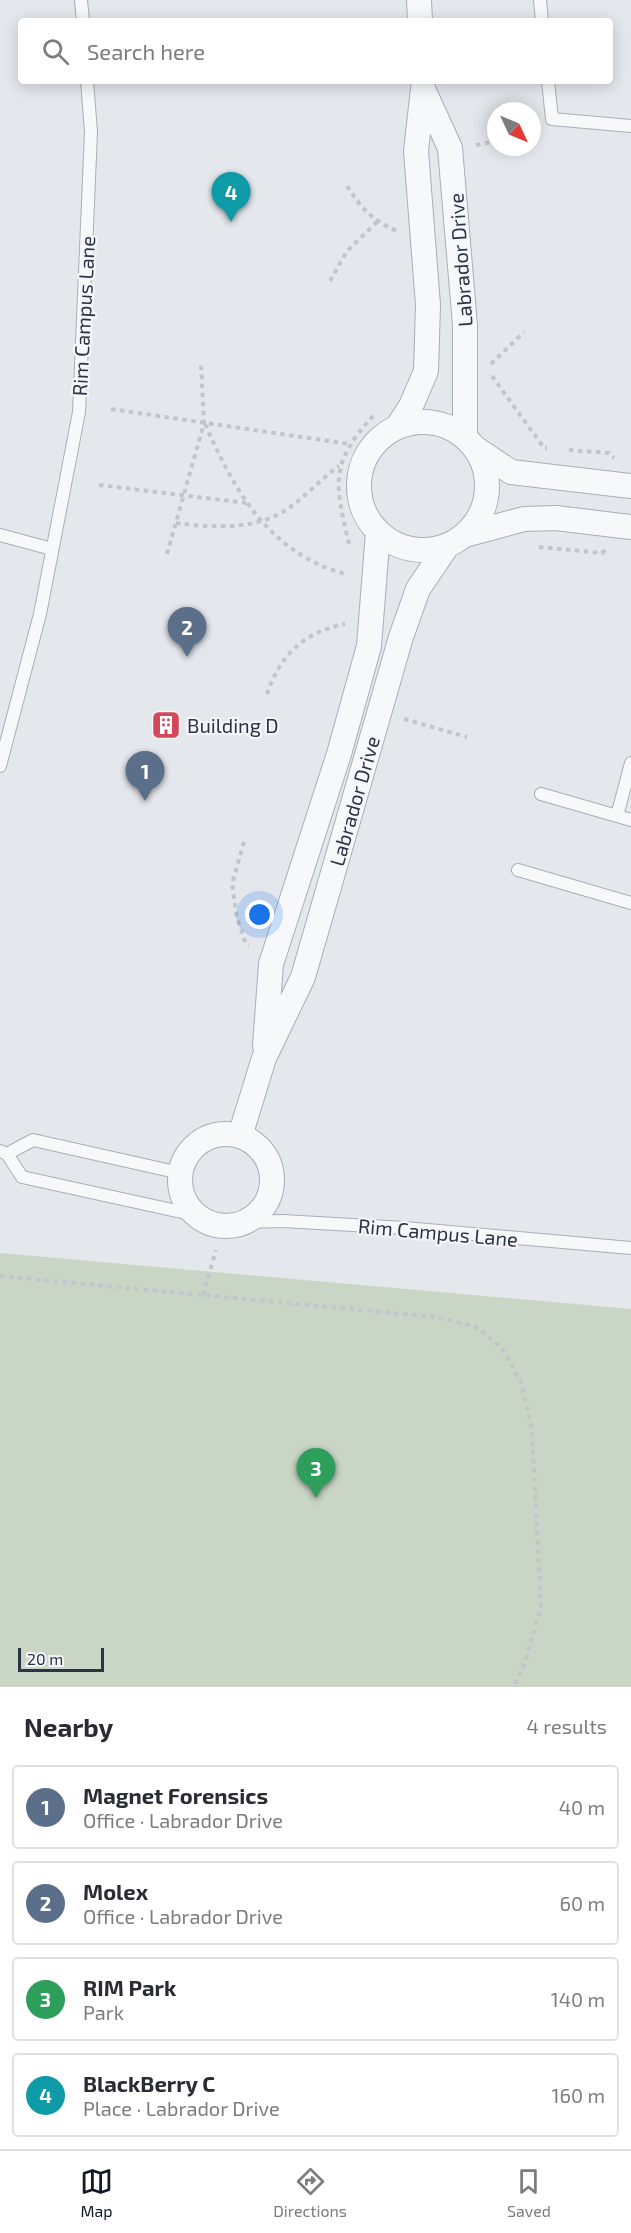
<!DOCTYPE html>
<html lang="en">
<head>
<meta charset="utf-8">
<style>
  :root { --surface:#fff; --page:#f2f2f3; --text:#2b2b33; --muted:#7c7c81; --line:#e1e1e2; --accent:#111827 }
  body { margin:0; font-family:"Exo 2",sans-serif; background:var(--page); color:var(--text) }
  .compass { position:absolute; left:487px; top:102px; width:54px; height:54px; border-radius:50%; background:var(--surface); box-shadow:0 3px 15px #0003; rotate:134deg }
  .scale { position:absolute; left:18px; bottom:15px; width:86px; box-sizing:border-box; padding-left:6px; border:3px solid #2b3445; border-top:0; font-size:16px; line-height:21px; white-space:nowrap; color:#2b3445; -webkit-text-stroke:4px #f4f6f9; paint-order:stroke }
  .you { position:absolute; left:260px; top:915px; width:21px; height:21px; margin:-15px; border:4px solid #fff; border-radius:50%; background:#1a73e8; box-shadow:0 0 0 9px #1a73e833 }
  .badge { display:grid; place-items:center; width:39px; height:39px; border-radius:50%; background:var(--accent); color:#fff; font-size:20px; font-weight:700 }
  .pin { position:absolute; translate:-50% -50px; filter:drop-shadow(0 2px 3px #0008) }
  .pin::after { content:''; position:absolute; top:32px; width:21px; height:18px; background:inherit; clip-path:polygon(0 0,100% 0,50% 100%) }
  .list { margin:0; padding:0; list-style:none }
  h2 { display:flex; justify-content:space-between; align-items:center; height:78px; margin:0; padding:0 24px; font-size:26px }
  h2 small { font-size:20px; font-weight:400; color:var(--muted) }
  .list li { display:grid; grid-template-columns:39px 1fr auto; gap:18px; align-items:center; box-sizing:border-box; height:84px; margin:0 12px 12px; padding:0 12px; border:2px solid var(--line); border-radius:6px }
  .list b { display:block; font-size:22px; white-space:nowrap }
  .list p { margin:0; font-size:20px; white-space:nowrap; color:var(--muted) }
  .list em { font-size:20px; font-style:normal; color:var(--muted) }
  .icon { flex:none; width:33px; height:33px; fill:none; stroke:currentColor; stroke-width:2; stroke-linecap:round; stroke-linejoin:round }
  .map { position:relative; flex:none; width:631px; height:1687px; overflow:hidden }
  .search { position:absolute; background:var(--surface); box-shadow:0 3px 15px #0003; left:18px; right:18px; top:18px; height:66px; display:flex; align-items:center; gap:15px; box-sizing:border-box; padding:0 21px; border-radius:6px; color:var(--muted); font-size:22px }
  .sheet { height:462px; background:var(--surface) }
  nav { display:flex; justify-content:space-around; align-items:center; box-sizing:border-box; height:84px; border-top:2px solid var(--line); background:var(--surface); font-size:16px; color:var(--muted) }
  nav a { display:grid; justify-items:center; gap:3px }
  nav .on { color:var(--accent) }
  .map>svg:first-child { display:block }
  .green { fill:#c9d6c5 }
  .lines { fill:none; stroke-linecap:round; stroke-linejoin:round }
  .lane-casing { stroke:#a9aeb7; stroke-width:14 }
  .street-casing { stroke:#a9aeb7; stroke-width:26 }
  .path { stroke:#c2c5cb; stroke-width:4; stroke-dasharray:4.5 4.5; stroke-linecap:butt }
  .lane { stroke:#f7f8fa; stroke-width:12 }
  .street { stroke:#f7f8fa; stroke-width:24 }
  .labels { text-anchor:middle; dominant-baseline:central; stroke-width:4.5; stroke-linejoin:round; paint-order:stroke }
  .street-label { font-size:20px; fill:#2b3445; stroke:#f4f6f9 }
  .poi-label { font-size:20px; fill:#2b3445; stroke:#f4f6f9; text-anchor:start }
</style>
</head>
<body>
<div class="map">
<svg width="631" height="1687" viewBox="0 0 631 1687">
  <rect width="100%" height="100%" fill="#e4e7ec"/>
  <path class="green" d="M0,1253L631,1309V1687H0Z"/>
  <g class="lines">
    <g class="lane-casing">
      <path id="lane" d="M81,0L83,21
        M540,0L542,21
        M548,81L552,119L631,126
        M0,535L52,549
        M0,766L40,614L79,412L91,132L87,81
        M541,794L631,820
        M617,816L631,763
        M518,870L631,903
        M0,1151L7,1154L22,1177L195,1215
        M7,1154L33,1140L180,1173
        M244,1222L283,1221L405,1228L631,1248"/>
    </g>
    <g class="street-casing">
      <path id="street" d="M419,0L420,21
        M423,89L450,148L465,325V436
        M359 486a64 64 0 1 1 128 0a64 64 0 1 1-128 0Z
        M398,426L411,406L426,371L428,305L416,151L423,89
        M475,448L511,472L631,486
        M465,535L524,519L556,518L631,527
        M265,1046L271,964L339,754L369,646L378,532
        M180 1180a46 46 0 1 1 92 0a46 46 0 1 1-92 0Z
        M240,1136L264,1058L303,977L401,637L418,589L447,546"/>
    </g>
    <path class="path" d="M532,140L538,141
      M476,145L496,141
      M347,186C362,209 372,220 397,231
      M330,281L347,251L377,222
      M491,364L524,332
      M492,376L544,448H547
      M111,409L349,444
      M205,424C229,478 256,531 310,560C322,567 336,571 348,575
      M569,450L609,453L614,458
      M99,485L247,503
      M176,523C214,528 260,531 293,505C309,493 322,478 339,466
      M349,544C335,485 329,464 373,416
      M539,547L602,553L605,550
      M167,554L204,423L201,363
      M267,694C280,655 304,632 345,624
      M404,719L467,737
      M244,842L232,884L237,918L246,944L249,945
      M0,1276L436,1317L476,1327L501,1347L521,1382L532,1430L541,1607L525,1662L513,1687
      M203,1295L216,1250"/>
    <use href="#lane" class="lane"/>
    <use href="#street" class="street"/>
  </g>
  <defs>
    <g id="building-square" transform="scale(1.5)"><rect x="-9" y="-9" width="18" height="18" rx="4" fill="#d1495b" stroke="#f4f6f9"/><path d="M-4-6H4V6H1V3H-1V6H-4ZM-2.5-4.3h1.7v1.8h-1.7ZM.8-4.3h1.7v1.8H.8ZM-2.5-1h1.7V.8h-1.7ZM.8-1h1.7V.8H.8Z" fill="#fff"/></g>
  </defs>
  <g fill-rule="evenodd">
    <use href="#building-square" x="166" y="725"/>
  </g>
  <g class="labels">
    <g class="street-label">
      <text transform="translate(460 260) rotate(-94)">Labrador Drive</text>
      <text transform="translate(83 316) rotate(-87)">Rim Campus Lane</text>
      <text transform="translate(354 801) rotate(-74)">Labrador Drive</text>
      <text transform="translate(438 1232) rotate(5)">Rim Campus Lane</text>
    </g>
    <g class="poi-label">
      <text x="187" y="725">Building D</text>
    </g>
  </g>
</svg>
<svg class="compass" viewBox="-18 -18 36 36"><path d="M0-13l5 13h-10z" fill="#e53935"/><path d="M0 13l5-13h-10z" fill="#7c7c81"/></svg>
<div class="scale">20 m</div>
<div class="you"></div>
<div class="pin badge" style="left:145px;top:801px;background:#5c6f8a">1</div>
<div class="pin badge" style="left:187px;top:657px;background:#5c6f8a">2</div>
<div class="pin badge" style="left:316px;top:1498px;background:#2e9e5b">3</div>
<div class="pin badge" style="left:231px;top:222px;background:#0f9aa8">4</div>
<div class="search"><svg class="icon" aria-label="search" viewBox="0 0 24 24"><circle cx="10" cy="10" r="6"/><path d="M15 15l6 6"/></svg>Search here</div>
</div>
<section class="sheet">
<h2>Nearby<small>4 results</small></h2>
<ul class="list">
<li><span class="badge" style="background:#5c6f8a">1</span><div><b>Magnet Forensics</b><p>Office · Labrador Drive</p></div><em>40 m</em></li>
<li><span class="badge" style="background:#5c6f8a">2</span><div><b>Molex</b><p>Office · Labrador Drive</p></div><em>60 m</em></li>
<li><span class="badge" style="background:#2e9e5b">3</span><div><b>RIM Park</b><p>Park</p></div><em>140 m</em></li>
<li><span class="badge" style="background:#0f9aa8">4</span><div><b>BlackBerry C</b><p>Place · Labrador Drive</p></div><em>160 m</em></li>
</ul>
</section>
<nav>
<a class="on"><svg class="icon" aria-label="map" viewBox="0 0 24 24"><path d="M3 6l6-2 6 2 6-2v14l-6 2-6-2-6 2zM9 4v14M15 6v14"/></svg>Map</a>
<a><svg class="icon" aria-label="directions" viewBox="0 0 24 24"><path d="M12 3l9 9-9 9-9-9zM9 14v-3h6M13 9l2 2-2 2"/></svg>Directions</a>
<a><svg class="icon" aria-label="saved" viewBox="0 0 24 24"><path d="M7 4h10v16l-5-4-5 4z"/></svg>Saved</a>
</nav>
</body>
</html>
